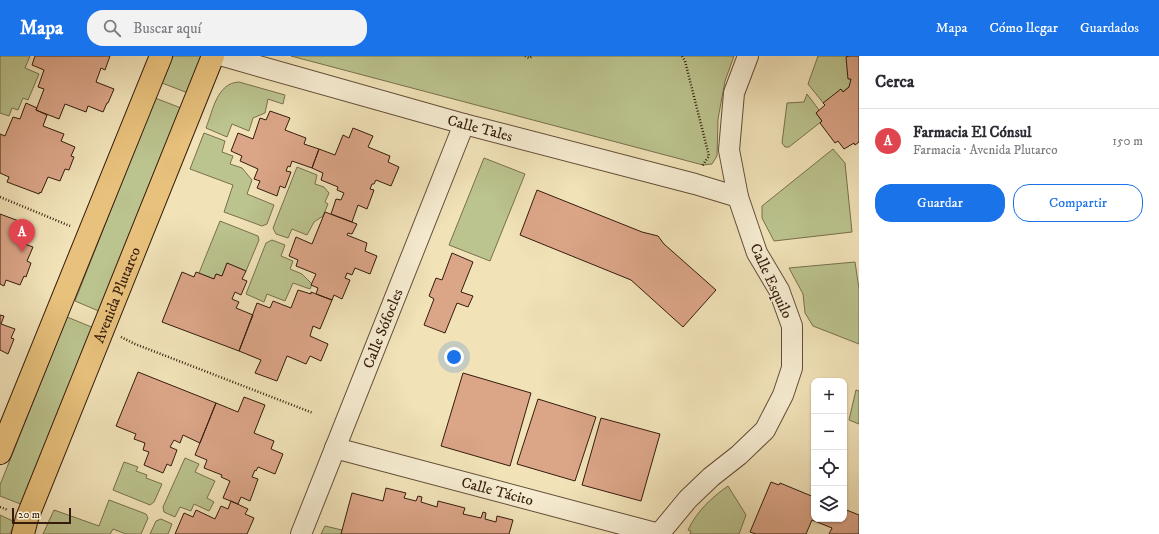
<!DOCTYPE html>
<html lang="es">
<head>
<meta charset="utf-8">
<style>
  :root { --surface:#fff; --page:#f2f2f3; --text:#2b2b33; --muted:#7c7c81; --line:#e1e1e2; --accent:#1a73e8 }
  body { margin:0; font-family:"IM FELL DW Pica",serif; background:var(--page); color:var(--text) }
  .controls { position:absolute; right:12px; bottom:12px; display:grid; overflow:hidden; border-radius:8px; box-shadow:0 1px 3px #0004 }
  .controls button { width:36px; height:36px; display:grid; place-items:center; padding:0; border:0; border-bottom:1px solid var(--line); background:var(--surface); color:var(--text); font:20px sans-serif }
  .scale { position:absolute; left:12px; bottom:10px; width:59px; box-sizing:border-box; padding-left:4px; border:2px solid #351c0c; border-top:0; font-size:11px; line-height:14px; white-space:nowrap; color:#351c0c; -webkit-text-stroke:3px #f6ecd1; paint-order:stroke }
  .you { position:absolute; left:454px; top:301px; width:14px; height:14px; margin:-10px; border:3px solid #fff; border-radius:50%; background:#1a73e8; box-shadow:0 0 0 6px #1a73e833 }
  .badge { display:grid; place-items:center; width:26px; height:26px; border-radius:50%; background:var(--accent); color:#fff; font-size:13px; font-weight:700 }
  .pin { position:absolute; translate:-50% -33px; filter:drop-shadow(0 1px 2px #0008) }
  .pin::after { content:''; position:absolute; top:21px; width:14px; height:12px; background:inherit; clip-path:polygon(0 0,100% 0,50% 100%) }
  .list { margin:0; padding:0; list-style:none }
  h2 { display:flex; justify-content:space-between; align-items:center; height:52px; margin:0; padding:0 16px; font-size:17px }
  h2 small { font-size:13px; font-weight:400; color:var(--muted) }
  .list li { display:grid; grid-template-columns:26px 1fr auto; gap:12px; align-items:center; box-sizing:border-box; height:64px; padding:0 16px; border-top:1px solid var(--line) }
  .list b { display:block; font-size:15px; white-space:nowrap }
  .list p { margin:0; font-size:13px; white-space:nowrap; color:var(--muted) }
  .list em { font-size:13px; font-style:normal; color:var(--muted) }
  .actions { display:flex; gap:8px; padding:12px 16px }
  .actions a { flex:1; padding:9px 0; border:1px solid var(--accent); border-radius:16px; text-align:center; font-size:14px; color:var(--accent) }
  .actions .main { background:var(--accent); color:#fff }
  .icon { flex:none; width:22px; height:22px; fill:none; stroke:currentColor; stroke-width:2; stroke-linecap:round; stroke-linejoin:round }
  .map { position:relative; flex:none; width:859px; height:478px; overflow:hidden }
  header { display:flex; align-items:center; gap:24px; box-sizing:border-box; height:56px; padding:0 20px; background:var(--accent); color:#fff }
  header strong { font-size:19px }
  nav { display:flex; gap:22px; margin-inline-start:auto; font-size:14px }
  .search { width:280px; height:36px; background:var(--page); display:flex; align-items:center; gap:10px; box-sizing:border-box; padding:0 14px; border-radius:16px; color:var(--muted); font-size:15px }
  main { display:flex }
  aside { flex:1; background:var(--surface) }
  .map>svg:first-child { display:block }
  .green { fill:#bbc38e; stroke:#78704d }
  .building { fill:#dba588; stroke:#351c0c }
  .lines { fill:none; stroke-linecap:round; stroke-linejoin:round }
  .minor-casing { stroke:#644e37; stroke-width:22 }
  .major-casing { stroke:#351c0c; stroke-width:24 }
  .path { stroke:#351c0c; stroke-width:2.5; stroke-dasharray:1 2; stroke-linecap:butt }
  .minor { stroke:#f6ecd1; stroke-width:20 }
  .major { stroke:#e8c17c; stroke-width:22 }
  .labels { text-anchor:middle; dominant-baseline:central; stroke-width:3; stroke-linejoin:round; paint-order:stroke }
  .street-label { font-size:15px; fill:#351c0c; stroke:#f6ecd1 }
</style>
</head>
<body>
<header>
<strong>Mapa</strong>
<div class="search"><svg class="icon" aria-label="search" viewBox="0 0 24 24"><circle cx="10" cy="10" r="6"/><path d="M15 15l6 6"/></svg>Buscar aquí</div>
<nav><a>Mapa</a><a>Cómo llegar</a><a>Guardados</a></nav>
</header>
<main>
<div class="map">
<svg width="859" height="478" viewBox="0 0 859 478">
  <rect width="100%" height="100%" fill="#f1e2b8"/>
  <filter id="stains"><feTurbulence type="fractalNoise" baseFrequency=".005" numOctaves="4"/><feColorMatrix values="0 0 0 0 .2 0 0 0 0 .09 0 0 0 0 .02 0 0 0 .5 -.17"/></filter>
  <radialGradient id="worn" r=".72"><stop offset=".6" stop-color="#630" stop-opacity="0"/><stop offset="1" stop-color="#630" stop-opacity=".3"/></radialGradient>
  <path class="green" d="M0,0H30L25,12L39,18L28,44L23,42L18,54L12,52L9,60L0,57Z
    M173,0H202L188,37L162,27Z
    M291,0H734L725,25L718,63L717,100L712,108L703,109Z
    M818,0H849L851,26L849,31L825,49L808,28Z
    M239,26L285,39L283,48L268,43L265,57L253,62L249,75L232,68L227,81L206,72C213,54 217,27 239,26Z
    M807,38L819,54L816,57L822,65L789,91H785L782,87L787,47L804,46Z
    M155,42L181,52L101,256L75,245Z
    M204,77L225,85L222,96L233,100L230,108L242,112L252,124L247,138L274,149L267,168L262,170L224,156L233,129L190,113Z
    M833,93L845,107L852,176L774,185L762,162V150Z
    M484,102L525,118L490,205L449,189Z
    M297,111L317,119L315,128L324,131L329,137L325,146L328,148L323,160L314,166L307,179L292,173L288,182L276,178L273,172Z
    M220,165L258,180L259,184L246,215L227,207L222,220L216,218L214,223L199,217Z
    M272,184L285,189L281,200L293,205L290,213L302,218L312,228L310,233L293,227L285,245L267,238L264,246L246,238L266,187Z
    M855,206L859,233V288L813,270L805,257L803,238L789,212Z
    M67,261L94,272L23,449L0,440V429Z
    M856,334L859,335V368L849,364Z
    M185,402L199,408L195,416L215,425L207,442L214,446L209,455L194,448L191,455L180,451L175,461L164,456L163,451Z
    M124,406L138,411L136,415L147,419L146,422L162,428L154,446L150,449L113,434Z
    M728,430L746,459L739,478H690L691,475L688,474C697,455 711,442 728,430Z
    M109,444L146,458L148,462L141,478H126L113,473L110,478H43L54,454L99,470Z
    M0,459L15,466L10,478H0Z
    M161,463L172,468L168,478H150L156,465Z
    M325,470L342,474L341,478H321Z"/>
  <path class="building" d="M35,0H110L105,14L101,12L96,26L114,33L108,47H107L103,56L88,50L86,56L65,48L59,63L36,54L44,33L38,31L44,14L32,9Z
    M849,0H859V86L855,89L854,87L844,93L838,85L835,87L820,67L822,65L816,57L825,49L823,47L841,33L843,36L849,31L851,23H848L846,1Z
    M26,47L37,52L36,54L47,59L43,70L64,78L61,85L75,91L71,100L74,101L69,114L65,113L60,125L48,121L41,137L40,136L39,138L7,126L9,121L0,117V78L5,80L13,61L20,63Z
    M270,55L290,62L285,74L306,82L304,88L319,93L312,112L292,105L290,111L288,110L286,115L291,116L285,132L280,130L277,140L257,132L260,125L254,123L258,113L240,105L242,100L231,95L238,77L253,83L260,62L266,64Z
    M353,72L373,80L368,91L390,100L388,106L399,111L391,130L376,124L374,128H372L370,133L374,134L367,153L358,149L352,166L331,158L336,143L341,144L344,137L337,134L338,131L321,124L323,117L312,112L319,93L335,99L343,79L349,82Z
    M537,134L642,176L658,180L664,188L716,234L683,271L631,224L520,179Z
    M325,156L357,168L352,178L348,177L347,179L367,187L365,195L377,200L370,218L355,212L352,219L347,217L345,222L350,224L342,243L334,239L332,244L316,238L318,232L311,229L316,218L296,210L298,204L289,200L296,181L312,188Z
    M0,158L27,168L26,171L28,172L22,187L33,191L27,205L31,207L26,221L24,220L20,229L6,224L4,230L0,228Z
    M452,197L473,206L461,236L473,240L468,251L457,247L445,277L424,269L434,243L429,240L436,222L442,224Z
    M227,207L246,215L242,223L247,225L241,239L235,236L232,243L239,246L236,252L253,259L239,295L162,266L182,216L194,221L196,216L214,223L216,218L222,220Z
    M298,234L311,238V236L332,244L320,273L313,270L310,280L328,288L321,305L310,300L306,308L287,300L277,325L255,317L261,304L239,295L257,247L270,252L273,245L291,252Z
    M0,259L4,260L1,268L15,273L11,282L14,283L8,298L0,294Z
    M138,316L216,347L200,387L183,379L180,387L174,384L170,391L177,394L171,410L167,408L163,417L144,409L149,396L143,394L145,387L134,383L136,378L116,370Z
    M463,317L531,337L510,410L441,390Z
    M244,341L265,349L254,377L274,385L271,393L283,398L275,418L258,411L256,415L255,414L252,421L258,423L250,445L241,441L238,448L223,442L230,425L221,421L222,419L204,412L207,404L195,399L216,347L238,356Z
    M538,343L596,361L575,425L517,408Z
    M601,362L660,378L641,445L582,429Z
    M771,426L779,429L780,427L814,441V463H844V453L859,459V478H829L832,472L812,464L806,478H756L750,476Z
    M386,432L406,437L404,442L416,445L418,440L422,441L421,446L437,451L438,445L465,452L463,458L481,462L483,456L486,457L485,463L496,466L497,460L513,464L509,478H341L352,437L383,445Z
    M231,445L248,453L245,458L254,462L247,478H175L184,457L193,461L196,454L215,463L221,450L228,453Z"/>
  <g class="lines">
    <g class="minor-casing">
      <g id="minor">
        <path id="s1" d="M223,0L464,68L695,128L738,141"/>
        <path id="s2" d="M335,392L659,478"/>
        <path id="s3" d="M301,478L464,68"/>
        <path d="M659,478L688,443L711,421L739,399L765,374L783,339L792,312V270L779,234L757,197L738,141L729,94L734,37L748,0"/>
      </g>
    </g>
    <g class="major-casing">
      <g id="major">
        <path d="M0,397L161,0"/>
        <path id="s4" d="M23,478L27,462L213,0"/>
      </g>
    </g>
    <path class="path" d="M525,0L529,2L533,0
      M682,0L685,5L709,100L702,110
      M0,141L70,170
      M121,281L135,288L313,357
      M0,451L8,454"/>
    <use href="#minor" class="minor"/>
    <use href="#major" class="major"/>
  </g>
  <g class="labels">
    <g class="street-label">
      <text stroke="none"><textPath href="#s1" startOffset="267">Calle Tales</textPath></text>
      <text transform="translate(771 225) rotate(65)">Calle Esquilo</text>
      <text stroke="none"><textPath href="#s4" startOffset="257">Avenida Plutarco</textPath></text>
      <text stroke="none"><textPath href="#s3" startOffset="221">Calle Sófocles</textPath></text>
      <text stroke="none"><textPath href="#s2" startOffset="168">Calle Tácito</textPath></text>
    </g>
  </g>
  <rect width="100%" height="100%" filter="url(#stains)"/>
  <rect width="100%" height="100%" fill="url(#worn)"/>
</svg>
<div class="controls">
<button>+</button>
<button>−</button>
<button><svg class="icon" aria-label="locate" viewBox="0 0 24 24"><circle cx="12" cy="12" r="6"/><path d="M12 2v4M12 18v4M2 12h4M18 12h4"/></svg></button>
<button><svg class="icon" aria-label="layers" viewBox="0 0 24 24"><path d="M12 4l9 5-9 5-9-5zM3 14l9 5 9-5"/></svg></button>
</div>
<div class="scale">20 m</div>
<div class="you"></div>
<div class="pin badge" style="left:22px;top:196px;background:#e0444e">A</div>
</div>
<aside>
<h2>Cerca<small></small></h2>
<ul class="list">
<li><span class="badge" style="background:#e0444e">A</span><div><b>Farmacia El Cónsul</b><p>Farmacia · Avenida Plutarco</p></div><em>150 m</em></li>
</ul>
<div class="actions"><a class="main">Guardar</a><a>Compartir</a></div>
</aside>
</main>
</body>
</html>
